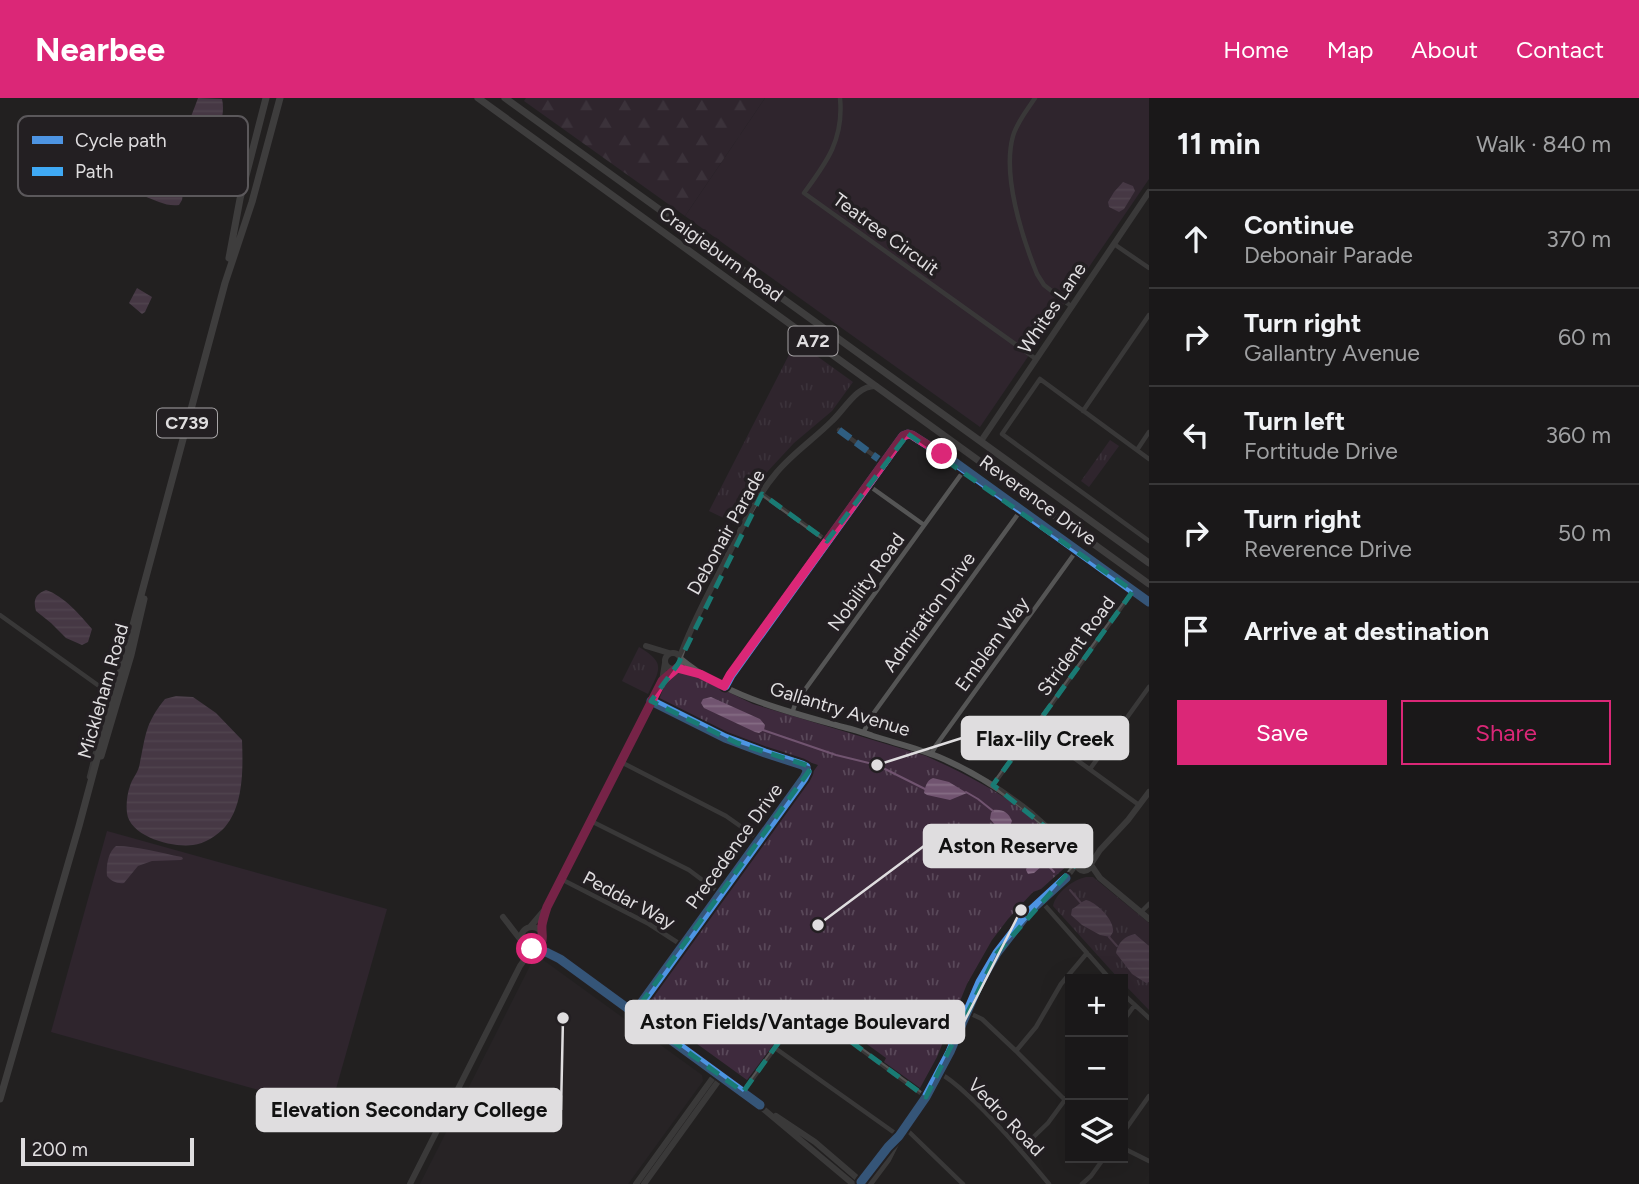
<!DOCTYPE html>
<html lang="en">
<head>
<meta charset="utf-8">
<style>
  :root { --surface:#1a1819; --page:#272526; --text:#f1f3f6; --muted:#9fa0a2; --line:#383738; --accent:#db2777 }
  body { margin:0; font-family:Figtree,sans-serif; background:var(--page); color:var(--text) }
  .controls { position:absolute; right:21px; bottom:21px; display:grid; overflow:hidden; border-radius:0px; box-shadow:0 7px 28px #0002 }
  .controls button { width:63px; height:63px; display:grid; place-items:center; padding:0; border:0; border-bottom:2px solid var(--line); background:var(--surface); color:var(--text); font:35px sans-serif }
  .scale { position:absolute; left:21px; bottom:18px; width:173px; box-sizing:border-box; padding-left:7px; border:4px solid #dfdddf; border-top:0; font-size:19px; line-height:24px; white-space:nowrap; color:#dfdddf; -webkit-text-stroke:5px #231f22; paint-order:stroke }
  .stop { position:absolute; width:21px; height:21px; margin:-16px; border:5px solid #db2777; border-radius:50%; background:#fff }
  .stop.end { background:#db2777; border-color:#fff; box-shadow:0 2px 7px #0008 }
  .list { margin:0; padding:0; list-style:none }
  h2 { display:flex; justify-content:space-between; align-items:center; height:91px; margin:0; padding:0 28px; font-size:30px }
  h2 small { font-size:23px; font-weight:400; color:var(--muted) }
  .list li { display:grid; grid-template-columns:46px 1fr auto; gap:21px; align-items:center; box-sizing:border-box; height:98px; padding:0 28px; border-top:2px solid var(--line) }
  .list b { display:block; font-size:26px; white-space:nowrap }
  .list p { margin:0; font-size:23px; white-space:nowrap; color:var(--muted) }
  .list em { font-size:23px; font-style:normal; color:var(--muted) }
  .actions { display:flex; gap:14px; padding:21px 28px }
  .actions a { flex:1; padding:16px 0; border:2px solid var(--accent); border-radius:0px; text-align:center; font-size:24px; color:var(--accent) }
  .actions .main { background:var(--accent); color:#fff }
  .icon { flex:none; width:38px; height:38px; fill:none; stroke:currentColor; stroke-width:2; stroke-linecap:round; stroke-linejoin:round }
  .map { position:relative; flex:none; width:1149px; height:1086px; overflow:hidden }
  header { display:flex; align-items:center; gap:42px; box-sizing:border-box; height:98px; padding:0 35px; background:var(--accent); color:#fff }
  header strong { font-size:33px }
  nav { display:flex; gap:38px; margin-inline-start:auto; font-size:24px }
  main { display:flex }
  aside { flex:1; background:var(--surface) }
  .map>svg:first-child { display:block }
  .built { fill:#2d262c }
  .grass { fill:#3e2a3d }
  .forest { fill:url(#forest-firs) }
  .park { fill:url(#park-tufts) }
  .water { fill:url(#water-rules) }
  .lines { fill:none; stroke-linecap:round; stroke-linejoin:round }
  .stream { stroke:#715470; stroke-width:2 }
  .street { stroke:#555; stroke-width:4.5 }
  .secondary { stroke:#585858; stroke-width:6 }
  .primary { stroke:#616061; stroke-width:7 }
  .quiet { stroke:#3fa9f5; stroke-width:7; stroke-dasharray:14 7; stroke-linecap:butt }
  .cycleway-casing { stroke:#231f22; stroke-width:13 }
  .cycleway { stroke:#4d94e3; stroke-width:9 }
  .route { stroke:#db2777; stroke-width:9 }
  .marked { fill:none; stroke:#197b74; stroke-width:5; stroke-dasharray:14 9; stroke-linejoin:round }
  .labels { text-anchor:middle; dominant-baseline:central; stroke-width:7; stroke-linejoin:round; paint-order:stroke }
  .shield { fill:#231f22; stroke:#a7a4a6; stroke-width:2 }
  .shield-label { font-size:18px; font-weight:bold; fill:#dfdddf }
  .street-label { font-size:19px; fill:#dfdddf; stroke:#231f22 }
  .key { fill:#231f22; stroke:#5b585b; stroke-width:2 }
  .key-label { font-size:19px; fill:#dfdddf }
  .leader { fill:none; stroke:#dfdddf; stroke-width:2.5 }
  .callout-dot { fill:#dfdddf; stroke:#231f22; stroke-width:2.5 }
  .callout { fill:#dfdddf; stroke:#dfdddf; stroke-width:2.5 }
  .callout-label { font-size:21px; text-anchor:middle; font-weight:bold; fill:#111 }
</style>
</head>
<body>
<header>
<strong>Nearbee</strong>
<nav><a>Home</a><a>Map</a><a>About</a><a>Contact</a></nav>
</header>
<main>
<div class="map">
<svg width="1149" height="1086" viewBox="0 0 1149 1086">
  <defs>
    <pattern id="forest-firs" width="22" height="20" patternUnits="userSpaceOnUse" patternTransform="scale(1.75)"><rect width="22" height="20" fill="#3e2a3d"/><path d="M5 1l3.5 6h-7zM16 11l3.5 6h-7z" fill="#594859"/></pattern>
    <pattern id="park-tufts" width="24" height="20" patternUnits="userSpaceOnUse" patternTransform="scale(1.75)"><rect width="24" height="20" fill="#3e2a3d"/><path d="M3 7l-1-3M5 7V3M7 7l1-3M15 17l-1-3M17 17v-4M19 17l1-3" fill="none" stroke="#594859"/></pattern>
    <pattern id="water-rules" width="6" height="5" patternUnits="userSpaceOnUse" patternTransform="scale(1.75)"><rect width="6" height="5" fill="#715470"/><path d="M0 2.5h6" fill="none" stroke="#856c84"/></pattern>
  </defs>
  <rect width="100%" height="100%" fill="#222021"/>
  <path class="built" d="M539,859L702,977L703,983L628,1086H420L533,862L535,860Z"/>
  <path class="grass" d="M765,0H1149V81L980,329L685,118Z
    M107,733L387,811L330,1012L51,934Z"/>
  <path class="forest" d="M526,0H765L685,118L524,3Z"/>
  <path class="park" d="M796,243L853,284L832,313L794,345L768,373L755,389L734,425L709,413Z
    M1110,342L1119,348L1089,389L1081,383Z
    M639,549C666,565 660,571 648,596L622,583Z
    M682,574L697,579L753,606L926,658C959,673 993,690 1023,712C1040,725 1055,744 1070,759V765L1041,791L1033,794L1008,821L992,842L967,886L937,959L920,990L884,964L886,960L820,912L817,915L809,909L803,907L747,982L646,909L818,667L738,640L659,602C664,589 667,577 682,574Z
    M1086,779H1093L1149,825V912L1123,885V881H1119L1053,808C1056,794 1073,782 1086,779Z"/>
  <path class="water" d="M198,0L222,1C225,13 221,33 212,41C181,31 189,26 198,0Z
    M157,71L170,77L184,89L182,102L179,107C167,109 155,102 144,98L142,87L144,85L155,93C161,90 161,86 160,80L155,76V73Z
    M1123,84L1133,88L1135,93L1124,111L1119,114L1109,109L1108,104L1114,94Z
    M137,190L152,199L145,214L142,216L129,205Z
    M46,492C64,498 80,517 92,531L88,544L82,547L66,540L51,525L36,513C33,503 35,496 46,492Z
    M176,598L193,599L216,615L242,642C243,669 244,707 225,729C218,737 204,746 193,747C173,750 130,739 127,715C126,707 127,696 130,688C132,681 137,676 139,669C146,638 144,627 165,601Z
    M711,599L760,621L765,627L764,632L759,635L755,634L704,610L701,605L703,601Z
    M933,680L949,684L967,695L950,702L927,697L924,695C925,689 927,682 933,680Z
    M993,712C1003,711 1008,714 1012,723L1010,728L1006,731C998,730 995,727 990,721L991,715Z
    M116,748C138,748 160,755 182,759L183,761L181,762L152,763L138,768L124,785C117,786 111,783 107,778C106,768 108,754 116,748Z
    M1031,755C1038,755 1046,755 1051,760L1034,775L1028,776L1026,772Z
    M1086,802C1096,804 1115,822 1113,834C1112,836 1111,837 1110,839L1100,837L1082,827L1071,817L1072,811C1077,809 1080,804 1086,802Z
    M1135,836L1149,848V884L1146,885L1132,876L1116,855C1118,844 1125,838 1135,836Z"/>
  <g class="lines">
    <path class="stream" d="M763,632L836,657L877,667L925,691
      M966,694L978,701L993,713
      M1010,728L1033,756
      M1046,765L1054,774
      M1070,792L1081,805
      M1109,839L1117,848"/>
    <path class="street" d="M840,0C844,41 827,64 804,95L1036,261
      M1035,0C1027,12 1017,24 1013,38C1002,77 1022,139 1037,176L1044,187L1072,209
      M1114,146L1149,170
      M1083,313L1149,217
      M839,332L884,365
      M1137,352L1149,334
      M1149,361L1040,281L1002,336L1149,443
      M868,387L924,427
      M762,396L827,443
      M0,517L113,598
      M725,588L731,577L903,338L908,336L912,337L953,363L1149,504
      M792,615L796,604L965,371
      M1034,631L1139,707
      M863,635L873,616L1021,412
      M931,656L937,646L1077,452
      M621,664L726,718L760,742
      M1090,671L1149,589
      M89,679L107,607L108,596
      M993,687L1133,493
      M591,723L689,772L721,796
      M561,781L649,826L683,848
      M1041,803L1110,881
      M1141,814L1149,806
      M1123,896L1149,920
      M967,914L982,921L1016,953L1065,1002
      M634,915L804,680L807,674L806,669L802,667L765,655L725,640L652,604
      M1123,923L1134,908
      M775,950L899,1038
      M1016,953L1036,929L1061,886L1087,855
      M939,975C953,982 963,993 974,1003C1001,1029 1025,1057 1049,1086
      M743,994L798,918L804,913L813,916L926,999
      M409,1007L441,1023
      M905,1030L963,1086
      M1123,1035L1149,998
      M1123,1050L1149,1063
      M1021,1051L1048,1025L1070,995
      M1082,1086L1091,1078L1104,1060"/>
    <path class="secondary" d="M981,343L1149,94
      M646,548L669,555
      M665 563a8 8 0 1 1 16 0a8 8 0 1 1-16 0Z
      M680,559C691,527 708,497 723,467C739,436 754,401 777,374C793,355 814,341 832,323C845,311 857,287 876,288
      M681,561C728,600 790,614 847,630C856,632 864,635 873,638C895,645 917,650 939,659C972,673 1002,692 1030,714C1047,729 1066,745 1077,764
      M1077 766a7 7 0 1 1 14 0a7 7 0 1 1-14 0Z
      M1091,766L1100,752L1128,722L1149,694
      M1091,767L1100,780L1149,821
      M503,819L520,841
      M521 840a11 11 0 1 1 22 0a11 11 0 1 1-22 0Z
      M530,829L547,809L561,781L662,583L665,565
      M535,851L546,854L560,861L743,994L853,1086
      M776,1018L815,1044L864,1086
      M410,1086L520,868L532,851
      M636,1086L717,974
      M644,1086L722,978
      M860,1086L884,1054L899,1038L926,999L950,954L980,884L997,855L1028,815L1066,780L1077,765
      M870,1086L888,1062L899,1040"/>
    <path class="primary" d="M478,0L1149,486
      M505,0L1149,465
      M229,160L240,101L266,0
      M101,658L131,557L144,501
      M0,1001L79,728L225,185L252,104L280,0"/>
    <path class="quiet" d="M839,332L884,365"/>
    <g class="cycleway-casing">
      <path id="cycleway" d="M725,588L731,577L903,338L908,336L912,337L953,363L1149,504
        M535,851L546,854L560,861L760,1007
        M634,915L804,680L807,674L806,669L802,667L765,655L725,640L651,603
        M861,1084L888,1049L899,1038L926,999L950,954L980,884L997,855L1028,815L1066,780"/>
    </g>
    <use href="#cycleway" class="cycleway"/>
  </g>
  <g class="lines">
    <path class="route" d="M532,851C547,847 541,839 542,827C543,821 545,815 547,809L662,583L677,570L700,576L724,588L730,577L903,338L908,336L912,337L942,356"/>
  </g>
  <path d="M0 0H1149V1086H0ZM908,336L1133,493L993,687L1048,731L1077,765L997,855L926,999L804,909L743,994L634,915L812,669L737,645L651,603L678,566L762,396L827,443Z" fill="#222021" fill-opacity=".55" fill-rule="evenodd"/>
  <path class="marked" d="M908,336L1133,493L993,687L1048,731L1077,765L997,855L926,999L804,909L743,994L634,915L812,669L737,645L651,603L678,566L762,396L827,443Z"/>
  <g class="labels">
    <g class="shield">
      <rect x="788.5" y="228.5" width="49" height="29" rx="5"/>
      <rect x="157" y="310.5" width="60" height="29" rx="5"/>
    </g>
    <g class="shield-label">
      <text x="813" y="243">A72</text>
      <text x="187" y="325">C739</text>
    </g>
    <g class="street-label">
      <text transform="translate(886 136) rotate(36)">Teatree Circuit</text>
      <text transform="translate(721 156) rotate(36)">Craigieburn Road</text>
      <text transform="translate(1052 210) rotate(-56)">Whites Lane</text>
      <text transform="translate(1038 402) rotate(36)">Reverence Drive</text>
      <text transform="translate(726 434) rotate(-61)">Debonair Parade</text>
      <text transform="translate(866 484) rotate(-54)">Nobility Road</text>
      <text transform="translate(929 514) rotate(-54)">Admiration Drive</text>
      <text transform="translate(992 546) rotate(-54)">Emblem Way</text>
      <text transform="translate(1076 548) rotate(-54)">Strident Road</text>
      <text transform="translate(103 593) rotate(-74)">Mickleham Road</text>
      <text transform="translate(840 611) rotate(17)">Gallantry Avenue</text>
      <text transform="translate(734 748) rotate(-54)">Precedence Drive</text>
      <text transform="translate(629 802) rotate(28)">Peddar Way</text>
      <text transform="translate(1006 1019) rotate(46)">Vedro Road</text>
    </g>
  </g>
  <rect x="18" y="18" width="230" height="80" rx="10" class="key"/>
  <rect x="32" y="38" width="31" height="8" fill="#4d94e3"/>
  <rect x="32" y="69" width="31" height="9" fill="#3fa9f5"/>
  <g class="key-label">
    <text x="75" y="49">Cycle path</text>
    <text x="75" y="80">Path</text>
  </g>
  <path class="leader" d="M877 667L962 640M818 827L924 748M1021 812L964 924M563 920L561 1012"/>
  <g class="callout-dot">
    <circle cx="877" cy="667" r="7"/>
    <circle cx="818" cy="827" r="7"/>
    <circle cx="1021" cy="812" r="7"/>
    <circle cx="563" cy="920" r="7"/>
  </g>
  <g class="callout">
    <rect x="962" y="619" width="166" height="42" rx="7"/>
    <rect x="924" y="727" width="168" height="42" rx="7"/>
    <rect x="626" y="903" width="338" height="42" rx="7"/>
    <rect x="257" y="991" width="304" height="42" rx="7"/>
  </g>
  <g class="callout-label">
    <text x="1045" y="648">Flax-lily Creek</text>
    <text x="1008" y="755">Aston Reserve</text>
    <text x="795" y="931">Aston Fields/Vantage Boulevard</text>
    <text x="409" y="1019">Elevation Secondary College</text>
  </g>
</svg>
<div class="controls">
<button>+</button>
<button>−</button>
<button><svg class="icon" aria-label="layers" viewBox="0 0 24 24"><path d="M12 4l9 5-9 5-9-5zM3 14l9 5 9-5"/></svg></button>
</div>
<div class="scale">200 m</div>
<div class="stop" style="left:532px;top:851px"></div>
<div class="stop end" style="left:942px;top:356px"></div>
</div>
<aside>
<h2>11 min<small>Walk · 840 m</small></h2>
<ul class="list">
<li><svg class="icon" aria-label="ahead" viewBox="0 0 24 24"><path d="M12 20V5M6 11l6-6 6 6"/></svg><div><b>Continue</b><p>Debonair Parade</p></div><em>370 m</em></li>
<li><svg class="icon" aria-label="right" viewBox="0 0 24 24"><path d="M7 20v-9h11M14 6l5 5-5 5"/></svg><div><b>Turn right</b><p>Gallantry Avenue</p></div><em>60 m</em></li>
<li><svg class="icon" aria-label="left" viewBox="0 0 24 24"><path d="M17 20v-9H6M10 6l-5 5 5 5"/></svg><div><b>Turn left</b><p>Fortitude Drive</p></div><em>360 m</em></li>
<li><svg class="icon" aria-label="right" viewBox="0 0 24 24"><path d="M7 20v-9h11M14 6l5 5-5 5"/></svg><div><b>Turn right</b><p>Reverence Drive</p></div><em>50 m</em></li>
<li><svg class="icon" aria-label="arrive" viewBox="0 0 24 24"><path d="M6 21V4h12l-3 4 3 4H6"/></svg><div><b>Arrive at destination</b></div></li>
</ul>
<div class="actions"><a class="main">Save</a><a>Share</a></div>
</aside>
</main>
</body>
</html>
